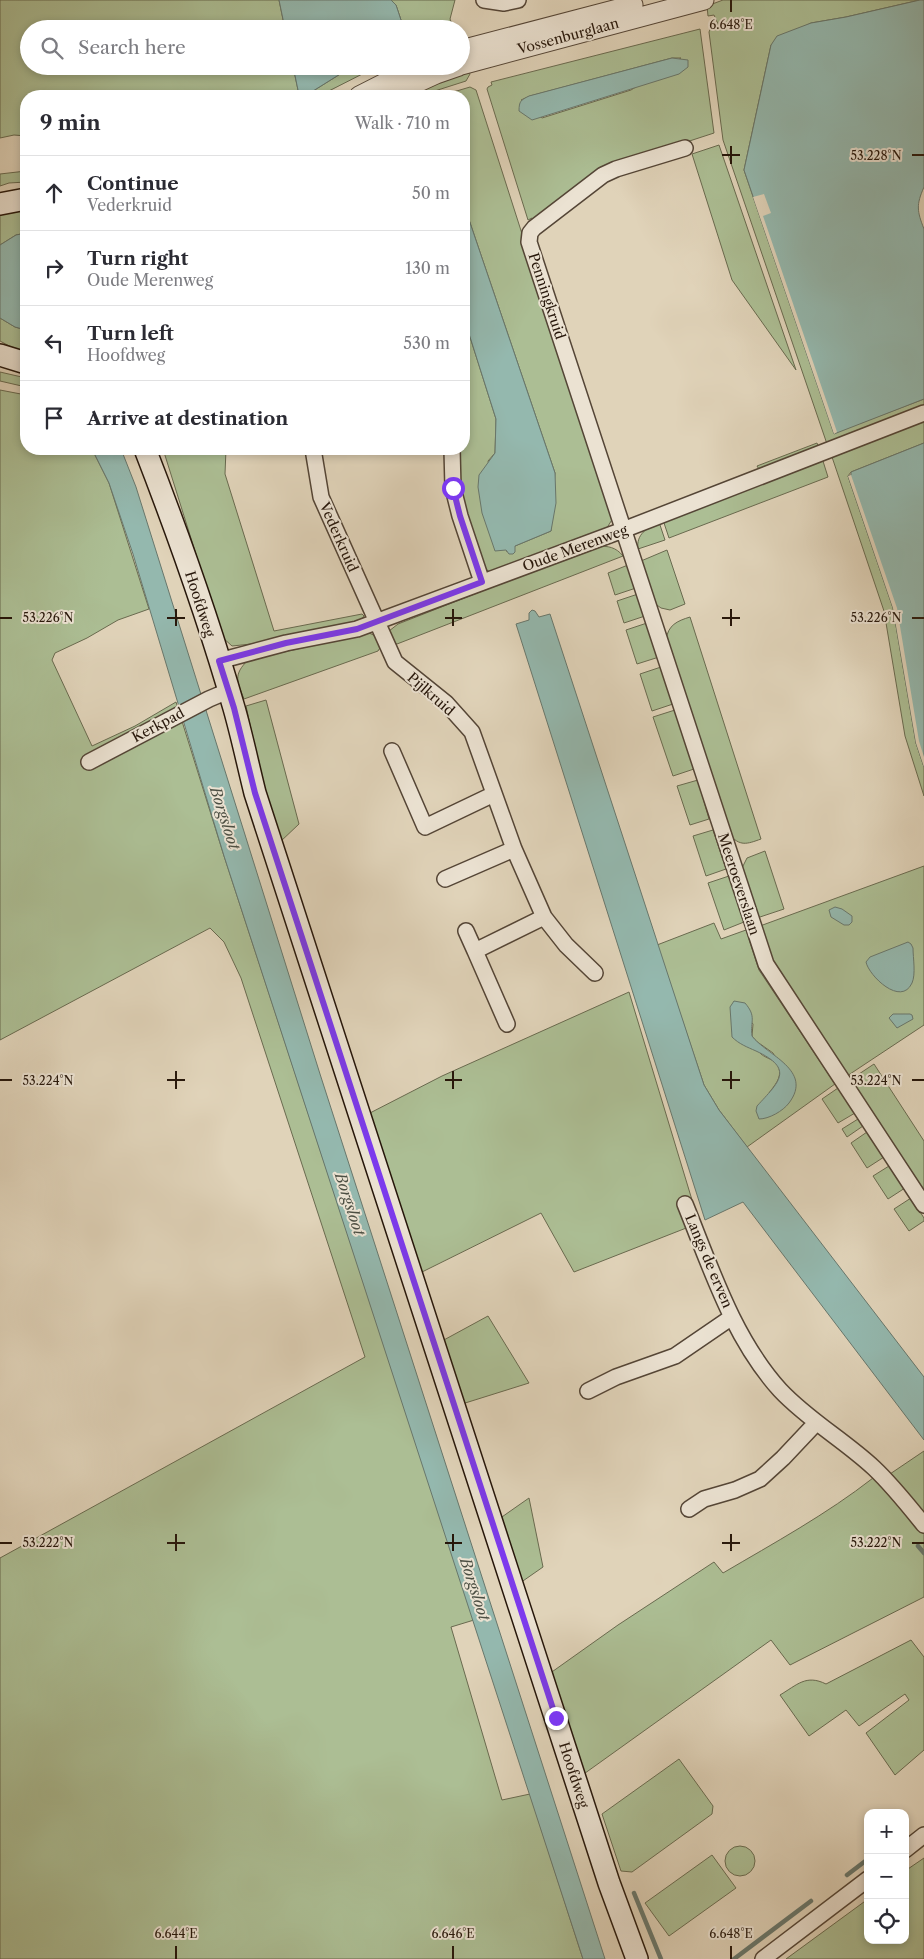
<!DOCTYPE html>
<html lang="en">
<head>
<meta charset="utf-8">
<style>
  :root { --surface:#fff; --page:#f2f2f3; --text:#2b2b33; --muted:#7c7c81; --line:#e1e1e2 }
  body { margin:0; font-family:"Libre Caslon Text",serif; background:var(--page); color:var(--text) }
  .controls { position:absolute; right:15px; bottom:15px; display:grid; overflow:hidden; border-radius:10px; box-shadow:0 2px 8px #0003 }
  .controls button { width:45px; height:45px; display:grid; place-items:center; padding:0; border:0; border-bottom:1px solid var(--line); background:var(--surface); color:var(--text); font:25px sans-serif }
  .stop { position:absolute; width:15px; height:15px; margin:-11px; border:4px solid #7c3aed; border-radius:50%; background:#fff }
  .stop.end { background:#7c3aed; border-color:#fff; box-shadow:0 1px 5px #0008 }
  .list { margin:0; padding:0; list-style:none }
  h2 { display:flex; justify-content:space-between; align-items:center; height:65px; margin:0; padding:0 20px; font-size:21px }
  h2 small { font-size:16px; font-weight:400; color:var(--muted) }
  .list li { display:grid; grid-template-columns:32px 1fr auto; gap:15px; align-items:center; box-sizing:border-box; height:75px; padding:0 20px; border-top:1px solid var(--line) }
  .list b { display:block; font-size:19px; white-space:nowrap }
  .list p { margin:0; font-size:16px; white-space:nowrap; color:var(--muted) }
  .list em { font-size:16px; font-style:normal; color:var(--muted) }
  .icon { flex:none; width:28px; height:28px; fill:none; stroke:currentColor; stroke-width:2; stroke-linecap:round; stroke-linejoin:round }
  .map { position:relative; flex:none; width:924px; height:1959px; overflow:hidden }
  .search { position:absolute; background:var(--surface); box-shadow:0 2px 8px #0003; left:20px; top:20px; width:450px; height:55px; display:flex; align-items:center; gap:12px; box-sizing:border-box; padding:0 18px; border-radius:28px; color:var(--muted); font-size:19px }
  .panel { position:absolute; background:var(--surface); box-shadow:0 2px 8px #0003; left:20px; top:90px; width:450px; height:365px; border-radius:20px }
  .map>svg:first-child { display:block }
  .green { fill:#acbe94; stroke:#696a4f; fill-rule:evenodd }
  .water { fill:#94b8ae; stroke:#68776c }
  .pier { fill:#e0d3b9 }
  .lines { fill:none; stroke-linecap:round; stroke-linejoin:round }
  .stream { stroke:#68776c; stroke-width:4.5 }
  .minor-casing { stroke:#544536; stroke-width:18 }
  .tertiary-casing { stroke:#544536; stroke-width:21 }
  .secondary-casing { stroke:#26160a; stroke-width:24 }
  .minor { stroke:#ebe2d2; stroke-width:15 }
  .tertiary { stroke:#ebe2d2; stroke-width:19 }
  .secondary { stroke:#ebe2d2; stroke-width:21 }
  .route { stroke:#7c3aed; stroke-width:6 }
  .ticks { fill:none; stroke:#26160a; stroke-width:2 }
  .labels { text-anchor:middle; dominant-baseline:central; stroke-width:4; stroke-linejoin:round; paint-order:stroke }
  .street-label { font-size:14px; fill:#26160a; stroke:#ebe2d2 }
  .water-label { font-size:15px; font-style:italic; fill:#4c4f43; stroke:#ebe2d2 }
  .ticks-label { font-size:12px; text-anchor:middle; fill:#26160a; stroke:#ebe2d2; stroke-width:4; stroke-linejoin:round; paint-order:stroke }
</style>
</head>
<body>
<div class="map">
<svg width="924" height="1959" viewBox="0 0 924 1959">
  <rect width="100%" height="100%" fill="#e0d3b9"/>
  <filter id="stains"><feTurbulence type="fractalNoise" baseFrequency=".004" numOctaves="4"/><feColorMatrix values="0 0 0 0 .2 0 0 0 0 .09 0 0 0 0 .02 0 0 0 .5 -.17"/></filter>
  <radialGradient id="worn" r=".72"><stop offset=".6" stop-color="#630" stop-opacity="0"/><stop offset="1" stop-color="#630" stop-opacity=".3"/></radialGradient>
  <path class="green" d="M0,0H279L285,29H29V66H293L298,90L301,96H26V136L14,135L0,138Z
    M391,0H455L450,19L454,29H404L396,5Z
    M723,0H920L846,17L811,23L771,45L744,170L834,433L924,399V406L827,444L723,140L709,32L711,27L718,24L714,15L708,16L707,6Z
    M700,29L714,133L619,164L535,221L532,218L528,220L487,89L488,87L492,85L491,82ZM672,58H681L631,90L542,118L521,100L530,96Z
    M353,66H378L319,96H305Z
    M468,68L470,74L466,81L419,96H399Z
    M470,87L476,90L613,518L605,531L494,572L488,571L482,564L459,493L457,449H464V318L496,419L495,453L488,461L507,552L515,546L551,531L555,473L464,205V96H440Z
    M719,145L796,370L732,280L692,154Z
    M26,171V182L9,183L0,186V174Z
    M26,209V233L16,235L0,245V215L6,212Z
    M0,318L15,327L26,330V351L15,349L0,341Z
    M0,372L26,378V387L0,381Z
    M0,390L26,395V449H92L109,483L149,609L118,620L87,638L55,653L52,660L92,746L135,726L176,702L224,856L474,1620L451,1627L502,1800L530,1794L583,1959H0V1558L365,1357L241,978L224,942L210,928L0,1040Z
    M924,418V443L851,472L848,476L893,608L916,743L924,767V796L905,736L884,611L832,457Z
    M817,443L819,448L760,471L757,466Z
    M163,449H226L225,474L274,631L362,614L364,616L361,620L351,624L261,643L232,646L222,637Z
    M822,458L828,477L669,538L663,520Z
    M659,522L665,540L638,549C636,534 647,528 659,522Z
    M597,546C608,546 616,547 623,556L397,644L392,642L389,631L398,624Z
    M667,550L685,604L670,610L661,608L654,603L641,561Z
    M628,565L636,588L615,595L608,573Z
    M638,594L645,616L624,623L617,601Z
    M690,617L761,839C747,844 740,847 729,834L666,640C668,625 677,621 690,617Z
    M647,623L659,657L637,664L626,630Z
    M369,633L378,637L381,646L378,651L244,699C237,681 233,675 248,660Z
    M661,667L673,704L652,711L640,674Z
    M266,700L299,824L280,842L265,794L246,706Z
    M675,710L694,769L673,776L653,717Z
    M698,780L709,819L690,825L677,786Z
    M713,830L726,869L706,876L693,836Z
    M765,851L784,909L757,918L742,868L747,858Z
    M924,866V1025L847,1076L771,960L760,926Z
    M729,876L744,922L724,930L708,883Z
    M714,923L721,939L746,930L759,970L835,1084L747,1147L719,1110L704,1085L657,945ZM734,1001L753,1024L752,1036L756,1041L773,1053L794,1092L769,1093C774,1086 782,1078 779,1068C777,1060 767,1059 761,1054C754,1048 740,1012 734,1001Z
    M629,992L699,1223L574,1272L541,1213L420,1273L368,1114L442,1076Z
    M874,1064L924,1141V1190L920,1188L850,1080Z
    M838,1088L855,1113L838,1123L822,1099Z
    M858,1119L863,1126L847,1137L842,1129Z
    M867,1132L884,1157L867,1168L851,1143Z
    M889,1166L905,1188L888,1199L873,1176Z
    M911,1198L924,1218V1221L909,1231L894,1209Z
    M488,1316L529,1383L462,1404L442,1341Z
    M924,1451V1518L887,1476Z
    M873,1478L895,1498L924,1534V1597L790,1665L771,1640L581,1776L549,1674L618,1625L714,1562L723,1573C774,1543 827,1514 873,1478Z
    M529,1498L543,1567L520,1583L499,1519Z
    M911,1640L924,1657V1750L895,1775L866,1733L909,1700L905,1694L859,1726L846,1710L809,1736L780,1695C797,1685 806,1674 826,1684Z
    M679,1759L713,1806L712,1814L632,1872L621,1871L602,1814Z
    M725 1861a15 15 0 1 1 30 0a15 15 0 1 1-30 0Z
    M712,1855L736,1888L669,1936L645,1903Z
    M924,1858V1959H786L868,1899V1940H905V1871Z"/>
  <path class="water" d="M279,0H391L396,5L404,29H285Z
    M920,0H924V187C916,205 917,211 924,229V399L834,434L744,170L771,45L777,36L811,23L846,17Z
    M672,58L688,60V67L679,74L532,120L519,111C519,101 521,100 529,96Z
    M293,66H353L305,96H301L298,90Z
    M464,205L555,473L556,503L551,531L515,546V552L513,554H509L506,550L495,551L482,513L478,487L479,475L495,453L496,419L464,318Z
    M26,233V330L15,327L0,318V245L16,235Z
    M924,443V767L916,743L893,608L848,476L851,475V472Z
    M92,449H121L136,487L320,1074L605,1959H583L224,856L133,554L109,483Z
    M532,610L535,611L539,617L550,614L704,1085L719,1110L924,1377V1440L743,1202L705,1220L516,624L529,620V613Z
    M835,907L842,909L852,916V922L849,925H844L831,917L829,910Z
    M908,942L911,944L913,948C913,958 916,974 912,983C901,1007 869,976 866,962L870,957Z
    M734,1001L745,1003C757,1017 750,1021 752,1036C766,1055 814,1070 789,1103C783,1111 769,1119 759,1119L756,1111L757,1106C779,1082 795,1069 756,1051C747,1047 739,1044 732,1037L730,1007Z
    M893,1014H910L912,1015L913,1019L897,1028L889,1018Z"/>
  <path class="pier" d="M764,194L771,213L763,216L837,432L834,434L753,197Z
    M851,475L897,608L919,741L924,757V767L916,743L893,608L848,476Z"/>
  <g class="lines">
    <path class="stream" d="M918,1546L924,1553
      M847,1875L868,1859
      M634,1893L661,1959
      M734,1959L811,1901"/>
    <g class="minor-casing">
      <path id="minor" d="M484,0L504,3L518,0
        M685,148L616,169L603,175L534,228L530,233L529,242L766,964L924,1205
        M313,449L321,497L395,662L446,703L472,732L514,849L544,917L566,945L595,973
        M452,449L453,488L460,516L482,582
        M219,661L286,643L357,629L623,530L924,413
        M392,751L425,827L494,794
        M89,762L209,699L228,691
        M445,879L514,849
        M466,931L475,951L544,917
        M475,951L507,1024
        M685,1204C711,1268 733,1338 780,1390C808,1420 844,1440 874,1468C892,1485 908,1505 924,1525
        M588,1391L616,1377L675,1356L732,1317
        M689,1509L704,1499L735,1490L760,1479L783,1458L816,1423
        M905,1850L924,1835
        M763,1959L868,1879"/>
    </g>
    <g class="tertiary-casing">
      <path id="tertiary" d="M461,50L633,5
        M461,65L704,0
        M359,96L418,66
        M388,96L436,74L459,66"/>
    </g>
    <g class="secondary-casing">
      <path id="secondary" d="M0,204L26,199
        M0,355L26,363
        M145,449C178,534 209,621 234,708C242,736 248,765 255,793L609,1883L637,1959"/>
    </g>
    <use href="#minor" class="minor"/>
    <use href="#tertiary" class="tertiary"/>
    <use href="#secondary" class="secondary"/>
  </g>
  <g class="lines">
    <path class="route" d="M453,488L460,516L482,582L357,629L286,643L219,661L234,708L255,793L556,1718"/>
  </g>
  <path class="ticks" d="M731,0V12M731,146V164M722,155H740M912,155H924M176,609V626M453,609V626M731,609V626M0,618H12M167,618H185M445,618H462M722,618H740M912,618H924M176,1071V1089M453,1071V1089M731,1071V1089M0,1080H12M167,1080H185M445,1080H462M722,1080H740M912,1080H924M176,1534V1551M453,1534V1551M731,1534V1551M0,1543H12M167,1543H185M445,1543H462M722,1543H740M912,1543H924M176,1946V1959M453,1946V1959M731,1946V1959"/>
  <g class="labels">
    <g class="street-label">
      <text transform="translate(568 36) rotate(-15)">Vossenburglaan</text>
      <text transform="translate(547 296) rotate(72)">Penningkruid</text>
      <text transform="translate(339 537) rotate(66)">Vederkruid</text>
      <text transform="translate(575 548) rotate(-20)">Oude Merenweg</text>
      <text transform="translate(200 604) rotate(72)">Hoofdweg</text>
      <text transform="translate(431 694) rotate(41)">Pijlkruid</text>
      <text transform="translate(158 725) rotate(-28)">Kerkpad</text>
      <text transform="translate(739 884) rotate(72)">Meeroeverslaan</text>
      <text transform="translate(709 1261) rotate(67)">Langs de erven</text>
      <text transform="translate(574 1775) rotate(72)">Hoofdweg</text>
    </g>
    <g class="water-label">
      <text transform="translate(225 818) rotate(72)">Borgsloot</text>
      <text transform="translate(350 1204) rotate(72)">Borgsloot</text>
      <text transform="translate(475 1589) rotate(72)">Borgsloot</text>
    </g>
  </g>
  <g class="ticks-label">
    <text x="731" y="29">6.648°E</text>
    <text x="876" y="160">53.228°N</text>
    <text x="48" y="622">53.226°N</text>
    <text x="876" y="622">53.226°N</text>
    <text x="48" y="1085">53.224°N</text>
    <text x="876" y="1085">53.224°N</text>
    <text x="48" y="1547">53.222°N</text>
    <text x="876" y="1547">53.222°N</text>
    <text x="176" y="1938">6.644°E</text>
    <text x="453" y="1938">6.646°E</text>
    <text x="731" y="1938">6.648°E</text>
  </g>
  <rect width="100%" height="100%" filter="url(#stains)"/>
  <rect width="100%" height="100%" fill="url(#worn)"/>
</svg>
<div class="controls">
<button>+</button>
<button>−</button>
<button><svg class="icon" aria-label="locate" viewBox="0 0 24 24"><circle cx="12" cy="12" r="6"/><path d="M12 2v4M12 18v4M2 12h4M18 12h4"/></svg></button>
</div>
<div class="stop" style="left:453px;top:488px"></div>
<div class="stop end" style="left:556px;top:1718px"></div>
<div class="search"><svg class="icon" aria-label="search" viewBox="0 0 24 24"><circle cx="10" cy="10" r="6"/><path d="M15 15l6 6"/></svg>Search here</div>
<section class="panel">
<h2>9 min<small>Walk · 710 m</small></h2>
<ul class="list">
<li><svg class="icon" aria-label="ahead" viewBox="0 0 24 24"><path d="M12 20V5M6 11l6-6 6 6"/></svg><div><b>Continue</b><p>Vederkruid</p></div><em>50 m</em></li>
<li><svg class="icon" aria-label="right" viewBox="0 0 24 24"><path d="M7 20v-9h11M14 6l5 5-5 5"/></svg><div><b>Turn right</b><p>Oude Merenweg</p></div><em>130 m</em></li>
<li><svg class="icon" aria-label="left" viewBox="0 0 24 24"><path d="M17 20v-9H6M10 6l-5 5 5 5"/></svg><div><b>Turn left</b><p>Hoofdweg</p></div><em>530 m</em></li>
<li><svg class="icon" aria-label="arrive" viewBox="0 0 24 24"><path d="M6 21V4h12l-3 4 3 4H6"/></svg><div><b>Arrive at destination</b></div></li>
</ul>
</section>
</div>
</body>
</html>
